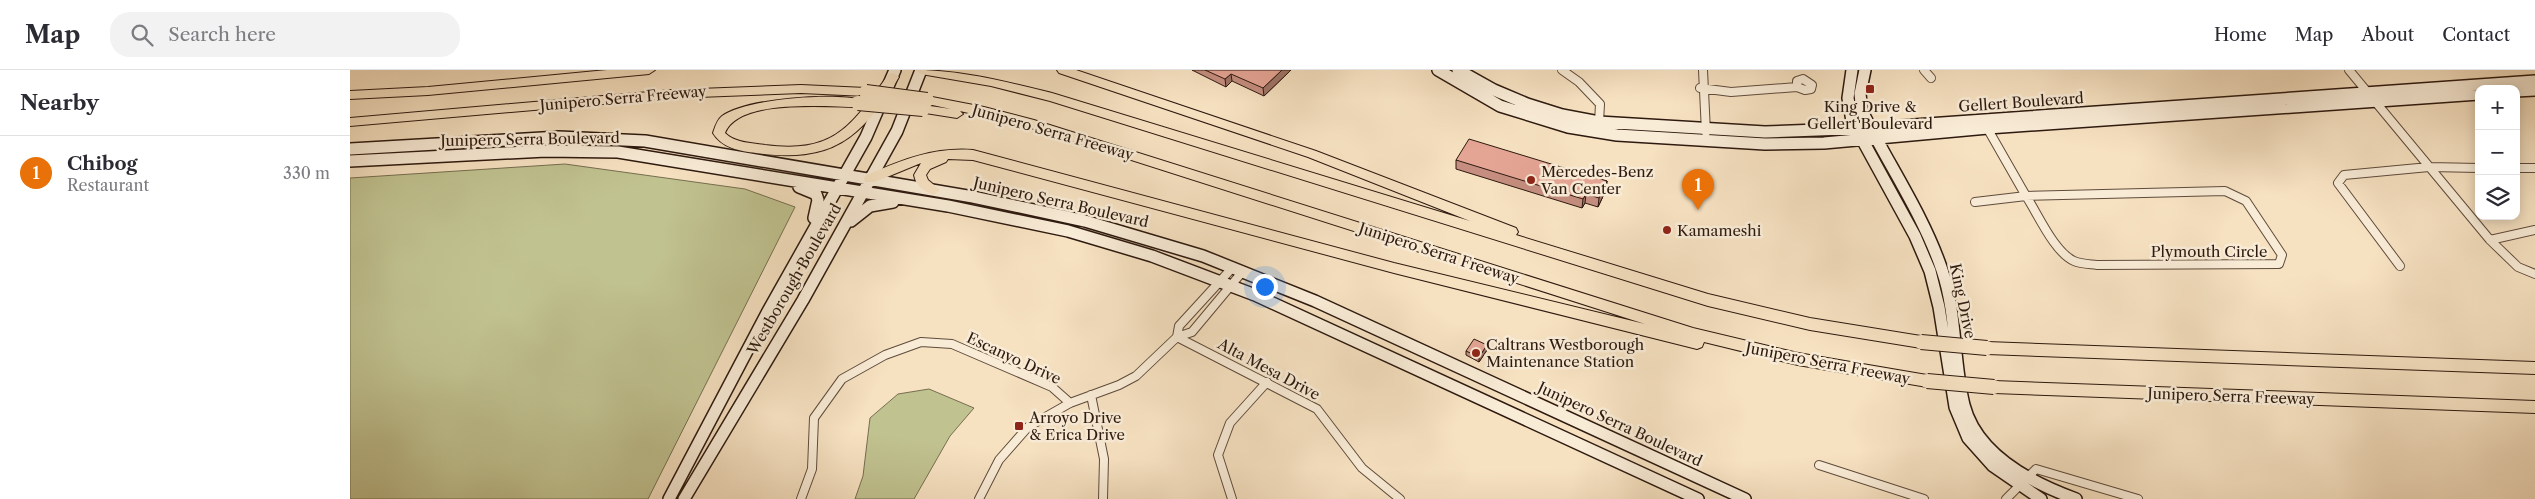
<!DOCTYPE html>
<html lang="en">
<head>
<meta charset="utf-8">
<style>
  :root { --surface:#fff; --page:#f2f2f3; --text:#2b2b33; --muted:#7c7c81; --line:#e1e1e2; --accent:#b45309 }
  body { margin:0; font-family:"Libre Caslon Text",serif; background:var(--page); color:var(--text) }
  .controls { position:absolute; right:15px; top:15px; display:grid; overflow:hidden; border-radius:10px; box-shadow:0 2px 12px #0003 }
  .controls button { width:45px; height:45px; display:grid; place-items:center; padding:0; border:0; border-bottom:1px solid var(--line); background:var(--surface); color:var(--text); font:25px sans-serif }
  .you { position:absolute; left:914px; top:216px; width:18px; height:18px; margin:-12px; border:4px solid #fff; border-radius:50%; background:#1a73e8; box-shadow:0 0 0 8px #1a73e833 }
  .badge { display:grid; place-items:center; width:32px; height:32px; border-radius:50%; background:var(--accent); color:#fff; font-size:16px; font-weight:700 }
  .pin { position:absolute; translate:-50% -41px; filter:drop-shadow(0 1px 2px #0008) }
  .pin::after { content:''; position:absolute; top:26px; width:18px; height:15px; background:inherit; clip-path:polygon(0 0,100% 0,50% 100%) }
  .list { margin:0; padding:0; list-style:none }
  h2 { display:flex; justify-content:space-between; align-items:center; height:65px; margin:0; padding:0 20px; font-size:21px }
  h2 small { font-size:16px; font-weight:400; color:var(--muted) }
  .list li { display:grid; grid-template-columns:32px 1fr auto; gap:15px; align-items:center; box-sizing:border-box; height:75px; padding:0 20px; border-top:1px solid var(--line) }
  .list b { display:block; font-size:19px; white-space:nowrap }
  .list p { margin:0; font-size:16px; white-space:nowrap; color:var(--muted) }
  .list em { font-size:16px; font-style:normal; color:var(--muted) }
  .icon { flex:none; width:28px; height:28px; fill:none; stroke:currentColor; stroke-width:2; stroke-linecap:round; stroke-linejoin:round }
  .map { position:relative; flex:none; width:2185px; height:429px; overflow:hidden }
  header { display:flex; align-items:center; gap:30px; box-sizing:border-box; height:70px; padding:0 25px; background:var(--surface); border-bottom:1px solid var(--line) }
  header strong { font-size:24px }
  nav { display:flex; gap:28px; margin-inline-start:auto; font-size:18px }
  .search { width:350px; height:45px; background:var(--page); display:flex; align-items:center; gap:12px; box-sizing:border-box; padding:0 18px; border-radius:20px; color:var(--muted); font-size:19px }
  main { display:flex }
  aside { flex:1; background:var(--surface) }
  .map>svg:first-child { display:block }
  .green { fill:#c0c290; stroke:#766e50 }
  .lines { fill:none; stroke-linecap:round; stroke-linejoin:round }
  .street-casing { stroke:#5f4b3c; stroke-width:10 }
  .secondary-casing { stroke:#2d190f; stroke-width:14 }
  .highway-casing { stroke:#2d190f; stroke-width:2 }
  .street { stroke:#f9ecd7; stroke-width:8 }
  .secondary { stroke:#f9ecd7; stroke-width:11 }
  .highway { fill:#f6e1c1; fill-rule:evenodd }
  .highway-bridge-casing { stroke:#2d190f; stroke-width:16; stroke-linecap:butt }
  .highway-bridge { stroke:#f6e1c1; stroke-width:14 }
  .wall { fill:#c58e80; stroke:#2d190f }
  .shaded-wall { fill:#a07468; stroke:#2d190f }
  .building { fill:#e5a595; stroke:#2d190f }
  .poi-dot { fill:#8f2418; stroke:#f9ecd7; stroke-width:2 }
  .labels { text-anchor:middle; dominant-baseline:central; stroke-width:5; stroke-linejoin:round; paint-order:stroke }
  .street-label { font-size:15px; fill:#2d190f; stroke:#f9ecd7 }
  .poi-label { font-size:15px; fill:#2d190f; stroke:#f9ecd7; text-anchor:start }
</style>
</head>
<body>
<header>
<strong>Map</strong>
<div class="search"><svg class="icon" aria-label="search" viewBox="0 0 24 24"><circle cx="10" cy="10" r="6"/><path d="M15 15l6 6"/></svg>Search here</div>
<nav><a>Home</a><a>Map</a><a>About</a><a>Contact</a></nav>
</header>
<main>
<aside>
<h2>Nearby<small></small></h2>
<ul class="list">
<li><span class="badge" style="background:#e8710a">1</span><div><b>Chibog</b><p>Restaurant</p></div><em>330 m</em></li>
</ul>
</aside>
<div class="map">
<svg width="2185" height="429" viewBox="0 0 2185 429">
  <rect width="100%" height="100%" fill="#f6e1c1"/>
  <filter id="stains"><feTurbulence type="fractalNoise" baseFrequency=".004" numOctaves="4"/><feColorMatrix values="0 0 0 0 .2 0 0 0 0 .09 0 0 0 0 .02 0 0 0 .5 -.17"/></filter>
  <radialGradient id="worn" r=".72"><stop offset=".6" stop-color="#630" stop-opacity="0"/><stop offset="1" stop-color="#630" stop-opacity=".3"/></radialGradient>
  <path class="green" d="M215,94L395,119L445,137L298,429H0V108Z
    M579,319L624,338L600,366L564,429H505L513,406L520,348L548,324Z"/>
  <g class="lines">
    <g class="street-casing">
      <path id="street" d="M1212,0L1229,12L1250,34L1249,52
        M1353,0L1356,62
        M1574,0L1581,8
        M1999,0L2140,170L2168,197L2185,204
        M1453,9L1462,15L1461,19L1455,20L1447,17V11Z
        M1350,18L1381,22L1447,17
        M2166,98H2185
        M1875,121L1896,131L1932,185L1929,194L1747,195C1739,194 1731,194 1724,191C1704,182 1688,144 1676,126Z
        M1625,132L1676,126L1636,56
        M2140,170L2185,160
        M2050,196L1988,113L1994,105L2079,97L2129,98
        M827,267L967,339L1012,398L1050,429
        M827,267L829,256L883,197
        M741,325L754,389L753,429
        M1469,395L1574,429
        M451,429L462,399L464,348L492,309L535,285L571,272L602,274L702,317L720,333
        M629,429L649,390L678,357L720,333L769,315L786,306L827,267L842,262L893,201
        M882,429L868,385L880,353L917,312
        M1656,429L1686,399L1788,429"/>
    </g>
    <g class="secondary-casing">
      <path id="secondary" d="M1088,0L1150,36L1218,57L1267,65L1415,74L1474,73L1638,58L2129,24
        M1108,0L1144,20L1177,34L1212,45L1249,52L1415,62L1521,58L2185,11
        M1502,0L1498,28L1502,51L1565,166L1580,201L1589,237L1605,337L1618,368L1643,396L1691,429
        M1515,0L1510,24L1512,41C1538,94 1573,144 1592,200C1607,244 1603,291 1614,335C1627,385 1682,413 1726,429
        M2166,21L2185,20
        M0,79L209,67L295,71L623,127L735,151L853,186L965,231L1395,429
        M0,91L196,81L268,82L598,136L718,161L802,186L905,225L1348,429
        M449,117L466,124L468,130L464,148
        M501,151L520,136L543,132
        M319,429L417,243L516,67L545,0
        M334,429L453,230L547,61L571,0"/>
    </g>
    <g class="highway-casing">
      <path id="highway" d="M257,0H305L299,4L78,25L0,29V21L78,17Z
        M565,0C612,0 656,12 702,23L1120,151L958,87L709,3L707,0H726L966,81L1166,158L1168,162L1166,165L1358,224L1460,248L1571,266L1576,268L1578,272L1576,276L1571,278L1460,260L1358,236L700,31L641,16L571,4Z
        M543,3L549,7C510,70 482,93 406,83C390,81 372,78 363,63C365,57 367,50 372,46C395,29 484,22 512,30L514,33L512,36L508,37C476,37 389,28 375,63C385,73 402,73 415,75C485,84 501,56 539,4Z
        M451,15L516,18L522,22L516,26L451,23L322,28L0,56V48L322,20Z
        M577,26L634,37L684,50L1343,258L1448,283L1577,305L1582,307L1584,311L1582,315L1577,317L1448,295L1354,272L1352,277L1347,279L1044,203L623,90L598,89L596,92L580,99L576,105L578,110L590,120L584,125C573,121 566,116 564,105L571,93L525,112H515L514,109L515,106C551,90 584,77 623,80L1044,193L1295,254L678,57L610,41L613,44L607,48L569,42L567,39L573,35L601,39L573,33L571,30Z
        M1637,272L2185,292V304L1637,284L1632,282L1630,278L1632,274Z
        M1644,311L2185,331V343L1644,323L1639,321L1637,317L1639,313Z"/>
    </g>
    <use href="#street" class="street"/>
    <use href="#secondary" class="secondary"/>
    <use href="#highway" class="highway"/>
    <g class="highway-bridge-casing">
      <path id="highway-bridge" d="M516,22L577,30
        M508,33L573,39
        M1571,272L1637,278
        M1577,311L1644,317"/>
    </g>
    <use href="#highway-bridge" class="highway-bridge"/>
  </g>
  <path class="wall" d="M842,0H941L914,26L882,11L876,17Z
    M1106,90L1257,111L1256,120L1248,137L1235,133L1232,138L1106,99Z
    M1137,275V280L1129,292L1116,285V281Z"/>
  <path class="shaded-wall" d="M932,0H941L914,26L913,18Z
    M881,4L882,11L876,17L875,9Z
    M1257,111L1256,120L1248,137L1249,128Z
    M1236,124L1235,133L1232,138L1233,129Z
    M1137,275V280L1129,292V287Z"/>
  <path class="building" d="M855,0H932L913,18L881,4L875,9Z
    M1119,69L1257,111L1249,128L1236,124L1233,129L1106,90Z
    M1124,269L1137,275L1129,287L1116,281Z"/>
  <g class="poi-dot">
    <rect x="1515" y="14" width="10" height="10" rx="2.5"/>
    <circle cx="1181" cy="110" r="5"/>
    <circle cx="1317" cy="160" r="5"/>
    <circle cx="1126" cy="283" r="5"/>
    <rect x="664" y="351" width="10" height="10" rx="2.5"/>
  </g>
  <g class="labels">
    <g class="street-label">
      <text transform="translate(273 28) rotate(-5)">Junipero Serra Freeway</text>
      <text transform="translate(1671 32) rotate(-4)">Gellert Boulevard</text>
      <text transform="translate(703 62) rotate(16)">Junipero Serra Freeway</text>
      <text transform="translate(180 69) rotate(-1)">Junipero Serra Boulevard</text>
      <text transform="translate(711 132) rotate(13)">Junipero Serra Boulevard</text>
      <text x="1859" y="181">Plymouth Circle</text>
      <text transform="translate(1089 183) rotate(18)">Junipero Serra Freeway</text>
      <text transform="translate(444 209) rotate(-60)">Westborough Boulevard</text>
      <text transform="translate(1613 231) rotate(78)">King Drive</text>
      <text transform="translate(664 288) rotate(25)">Escanyo Drive</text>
      <text transform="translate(1478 293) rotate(11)">Junipero Serra Freeway</text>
      <text transform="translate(919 299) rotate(28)">Alta Mesa Drive</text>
      <text transform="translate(1881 326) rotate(2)">Junipero Serra Freeway</text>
      <text transform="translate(1270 354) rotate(25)">Junipero Serra Boulevard</text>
    </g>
    <g class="poi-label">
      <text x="1520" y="36" text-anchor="middle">King Drive &amp;<tspan x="1520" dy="17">Gellert Boulevard</tspan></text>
      <text x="1191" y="101">Mercedes-Benz<tspan x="1191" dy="17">Van Center</tspan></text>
      <text x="1327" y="160">Kamameshi</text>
      <text x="1136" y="274">Caltrans Westborough<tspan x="1136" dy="17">Maintenance Station</tspan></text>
      <text x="679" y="347">Arroyo Drive<tspan x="679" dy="17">&amp; Erica Drive</tspan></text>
    </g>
  </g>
  <rect width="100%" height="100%" filter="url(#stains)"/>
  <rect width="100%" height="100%" fill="url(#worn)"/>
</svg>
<div class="controls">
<button>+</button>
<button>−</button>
<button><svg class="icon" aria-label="layers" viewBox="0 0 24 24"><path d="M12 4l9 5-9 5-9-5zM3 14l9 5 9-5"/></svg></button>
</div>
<div class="you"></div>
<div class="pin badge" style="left:1348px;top:140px;background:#e8710a">1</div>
</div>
</main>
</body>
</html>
